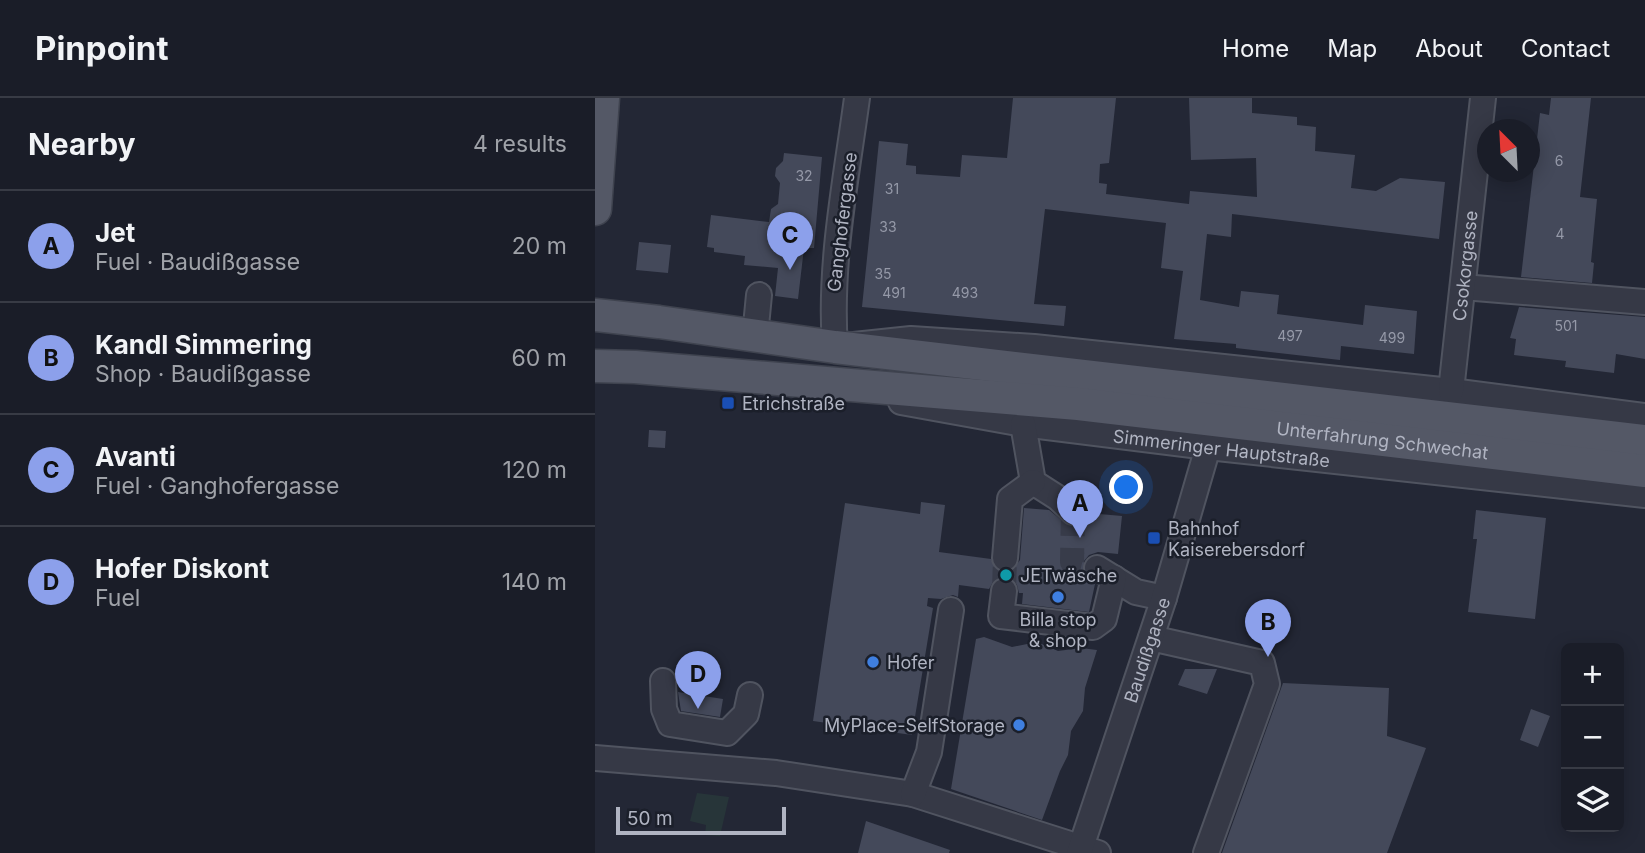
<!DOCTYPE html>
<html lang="en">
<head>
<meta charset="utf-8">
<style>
  :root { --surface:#1a1d28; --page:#272a34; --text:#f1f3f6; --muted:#9fa2a8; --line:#383b45; --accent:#8ca0eb }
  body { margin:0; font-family:Inter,sans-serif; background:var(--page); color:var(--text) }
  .controls { position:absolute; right:21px; bottom:21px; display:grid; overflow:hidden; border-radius:10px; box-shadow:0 4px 18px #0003 }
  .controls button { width:63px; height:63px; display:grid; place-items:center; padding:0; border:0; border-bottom:2px solid var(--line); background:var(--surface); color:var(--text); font:35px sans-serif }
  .compass { position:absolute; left:882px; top:21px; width:63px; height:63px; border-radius:50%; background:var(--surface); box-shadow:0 4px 18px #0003; rotate:336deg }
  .scale { position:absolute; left:21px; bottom:18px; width:170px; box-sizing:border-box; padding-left:7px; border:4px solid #b0b4c2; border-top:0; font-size:19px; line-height:24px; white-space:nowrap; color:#b0b4c2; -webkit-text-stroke:5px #1b1f2a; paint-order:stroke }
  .you { position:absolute; left:532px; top:390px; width:24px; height:24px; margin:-18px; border:5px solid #fff; border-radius:50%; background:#1a73e8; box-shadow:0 0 0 10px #1a73e833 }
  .badge { display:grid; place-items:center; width:46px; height:46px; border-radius:50%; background:var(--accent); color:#111; font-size:23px; font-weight:700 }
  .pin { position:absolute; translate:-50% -58px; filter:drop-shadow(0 2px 4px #0008) }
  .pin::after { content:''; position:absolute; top:37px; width:24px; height:21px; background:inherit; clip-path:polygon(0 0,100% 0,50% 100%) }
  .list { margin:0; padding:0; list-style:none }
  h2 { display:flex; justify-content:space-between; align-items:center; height:91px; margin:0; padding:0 28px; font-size:30px }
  h2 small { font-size:23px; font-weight:400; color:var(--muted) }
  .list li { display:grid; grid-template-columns:46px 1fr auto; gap:21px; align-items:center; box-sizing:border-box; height:112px; padding:0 28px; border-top:2px solid var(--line) }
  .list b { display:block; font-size:26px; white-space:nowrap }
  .list p { margin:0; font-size:23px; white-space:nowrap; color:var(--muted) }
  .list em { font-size:23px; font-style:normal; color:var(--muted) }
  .icon { flex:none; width:38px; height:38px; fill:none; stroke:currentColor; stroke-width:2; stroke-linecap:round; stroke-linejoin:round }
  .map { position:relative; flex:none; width:1050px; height:755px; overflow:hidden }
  header { display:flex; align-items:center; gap:42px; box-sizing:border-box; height:98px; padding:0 35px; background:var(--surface); border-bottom:2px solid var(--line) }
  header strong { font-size:33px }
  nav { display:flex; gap:38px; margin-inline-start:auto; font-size:24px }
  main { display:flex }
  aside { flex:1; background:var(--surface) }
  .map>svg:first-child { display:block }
  .green { fill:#273539 }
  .building { fill:#44495a }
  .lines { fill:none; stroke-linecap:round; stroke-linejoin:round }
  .minor-tunnel { stroke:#383c4a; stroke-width:24; stroke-dasharray:24 12; stroke-linecap:butt }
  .minor-casing { stroke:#505460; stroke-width:28 }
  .major-casing { stroke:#3f434f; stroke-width:35 }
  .minor { stroke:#363946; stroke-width:24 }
  .major { stroke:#545866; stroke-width:32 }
  .transit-dot { fill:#1a4fb4; stroke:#1b1f2a; stroke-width:2.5 }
  .culture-dot { fill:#0f9aa8; stroke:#1b1f2a; stroke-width:2.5 }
  .shop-dot { fill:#3f7fe0; stroke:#1b1f2a; stroke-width:2.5 }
  .labels { text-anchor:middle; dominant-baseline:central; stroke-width:5; stroke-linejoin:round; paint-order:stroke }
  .number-label { font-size:14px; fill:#9599a8 }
  .street-label { font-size:18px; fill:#b0b4c2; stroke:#1b1f2a }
  .poi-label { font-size:18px; fill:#b0b4c2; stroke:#1b1f2a; text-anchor:start }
</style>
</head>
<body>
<header>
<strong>Pinpoint</strong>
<nav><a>Home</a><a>Map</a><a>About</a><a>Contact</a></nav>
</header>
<main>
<aside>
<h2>Nearby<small>4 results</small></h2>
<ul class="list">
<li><span class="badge">A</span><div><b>Jet</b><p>Fuel · Baudißgasse</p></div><em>20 m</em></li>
<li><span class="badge">B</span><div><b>Kandl Simmering</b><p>Shop · Baudißgasse</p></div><em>60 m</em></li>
<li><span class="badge">C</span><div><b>Avanti</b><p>Fuel · Ganghofergasse</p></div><em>120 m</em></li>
<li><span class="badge">D</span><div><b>Hofer Diskont</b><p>Fuel</p></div><em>140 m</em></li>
</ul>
</aside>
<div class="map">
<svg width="1050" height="755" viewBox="0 0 1050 755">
  <rect width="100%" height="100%" fill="#232735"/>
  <path class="green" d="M102,695L134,699L125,738L110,737L111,727L95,723Z"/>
  <path class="building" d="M418,0H521L514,65L505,66L504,85L512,86L511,96L594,106L595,93L662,99L661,60L596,62L594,0H657V15L702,19V27L721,29L720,53L760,57L756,90L781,93L805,80L850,84L844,141L637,116L636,139L612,136L605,202L644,209L646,193L684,197L682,216L768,227L770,207L822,213L819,256L746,248L745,262L641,250V246L579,241L588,173L566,170L571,125L450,111L439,206L471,208L469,228L267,209L284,43L313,46L311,67L321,68V76L365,79L367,57L412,60Z
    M956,0H996L985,99L1002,101L996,164L999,165L997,185L926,179L945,15L954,17Z
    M189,55L227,59L219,150H209L203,201L180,198L183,170L149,167L150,158L119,154V150L112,149L116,117L174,124L176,111L183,106L185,85L180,78L181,70L188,63Z
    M44,144L76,147L73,175L41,172Z
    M924,209L1050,219V261L1021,256L1019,275L970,269L971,263L919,257L921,241L915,240Z
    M54,332L71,333L70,350L53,349Z
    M326,404L350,407L344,454L396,461L401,472L408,475L417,473L425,462L429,410L454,412L475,429L488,425L493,415L527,418L523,456L503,454L494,457L489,463V476L500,486L494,514L427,506L428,495H424L422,487L417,481L410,478L398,484L394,491L364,487L363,499L358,497L346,501L333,500L332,508L338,510L317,637L218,623L250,405L325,416Z
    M881,412L951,420L940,521L873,514L882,441H878Z
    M389,539L417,549L442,544L463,553L486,550L502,552L490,590L488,613L476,633L473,657L465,673L447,722L356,691L381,541Z
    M590,571H622L612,596L583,587Z
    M688,585L794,590L792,638L831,650L792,755H627Z
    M83,594L128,601L125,619L86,613Z
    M936,611L955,618L943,649L925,642Z
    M271,723L355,752L354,755H263Z"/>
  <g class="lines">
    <path class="minor-tunnel" d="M478,414L477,464L502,470
      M409,493L410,460"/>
    <g class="minor-casing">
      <g id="minor">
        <path d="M262,0C251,82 234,166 240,249L316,241L439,249L856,293L1050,318"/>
        <path d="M868,189L1050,204"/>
        <path d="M160,238L164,197"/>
        <path id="s1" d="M856,293L888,0"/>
        <path id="s2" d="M306,304L428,326L613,349L1050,397"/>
        <path d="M428,326L438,384L463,400L478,414"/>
        <path d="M410,460L415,401L438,384"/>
        <path d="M502,470L541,494L569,500"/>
        <path d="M409,493L406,518L498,529L509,521L519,480"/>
        <path d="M556,540L667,565L672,586L611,755"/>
        <path d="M68,583L69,611L75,626L132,635L151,616L155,597"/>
        <path d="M0,660L181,675L318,696L503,755"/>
        <path d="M318,696L334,654L356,512"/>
        <path id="s3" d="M484,755L569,500L613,349"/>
      </g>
    </g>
    <g class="major-casing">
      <g id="major">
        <path d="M0,111L8,0"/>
        <path d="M0,217L64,224L240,249L1050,343"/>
        <path id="s4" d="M0,268L40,269L483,306L1050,373"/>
      </g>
    </g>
    <use href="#minor" class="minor"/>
    <use href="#major" class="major"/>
  </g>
  <g class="transit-dot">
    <rect x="126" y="298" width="14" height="14" rx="3.5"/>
    <rect x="552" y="433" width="14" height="14" rx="3.5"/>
  </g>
  <circle class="culture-dot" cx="411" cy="477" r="7"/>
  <g class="shop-dot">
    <circle cx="463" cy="499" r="7"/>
    <circle cx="278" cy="564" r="7"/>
    <circle cx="424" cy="627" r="7"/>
  </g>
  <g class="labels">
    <g class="number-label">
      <text x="964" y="62">6</text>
      <text x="209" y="77">32</text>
      <text x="297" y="90">31</text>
      <text x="293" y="128">33</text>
      <text x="965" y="135">4</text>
      <text x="288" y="175">35</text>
      <text x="299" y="194">491</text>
      <text x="370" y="194">493</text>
      <text x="971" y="227">501</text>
      <text x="695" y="237">497</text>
      <text x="797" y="239">499</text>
    </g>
    <g class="street-label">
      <text transform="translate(247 124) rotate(-83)">Ganghofergasse</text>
      <text stroke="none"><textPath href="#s1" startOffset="126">Csokorgasse</textPath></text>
      <text stroke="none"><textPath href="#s4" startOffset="791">Unterfahrung Schwechat</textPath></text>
      <text stroke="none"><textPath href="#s2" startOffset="324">Simmeringer Hauptstraße</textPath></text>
      <text stroke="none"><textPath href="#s3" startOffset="214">Baudißgasse</textPath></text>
    </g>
    <g class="poi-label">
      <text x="147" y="305">Etrichstraße</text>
      <text x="573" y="430">Bahnhof<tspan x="573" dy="21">Kaiserebersdorf</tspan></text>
      <text x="425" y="477">JETwäsche</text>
      <text x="463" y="521" text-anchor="middle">Billa stop<tspan x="463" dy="21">&amp; shop</tspan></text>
      <text x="292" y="564">Hofer</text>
      <text x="410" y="627" text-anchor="end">MyPlace-SelfStorage</text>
    </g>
  </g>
</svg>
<div class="controls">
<button>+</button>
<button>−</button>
<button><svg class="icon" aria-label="layers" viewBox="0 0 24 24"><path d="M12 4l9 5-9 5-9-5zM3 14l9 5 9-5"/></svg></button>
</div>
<svg class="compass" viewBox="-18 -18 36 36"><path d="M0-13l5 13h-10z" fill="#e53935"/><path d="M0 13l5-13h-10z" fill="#9fa2a8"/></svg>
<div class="scale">50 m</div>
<div class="you"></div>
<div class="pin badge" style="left:485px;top:440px">A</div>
<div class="pin badge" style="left:673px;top:559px">B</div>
<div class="pin badge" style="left:195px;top:172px">C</div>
<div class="pin badge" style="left:103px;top:611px">D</div>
</div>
</main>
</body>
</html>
